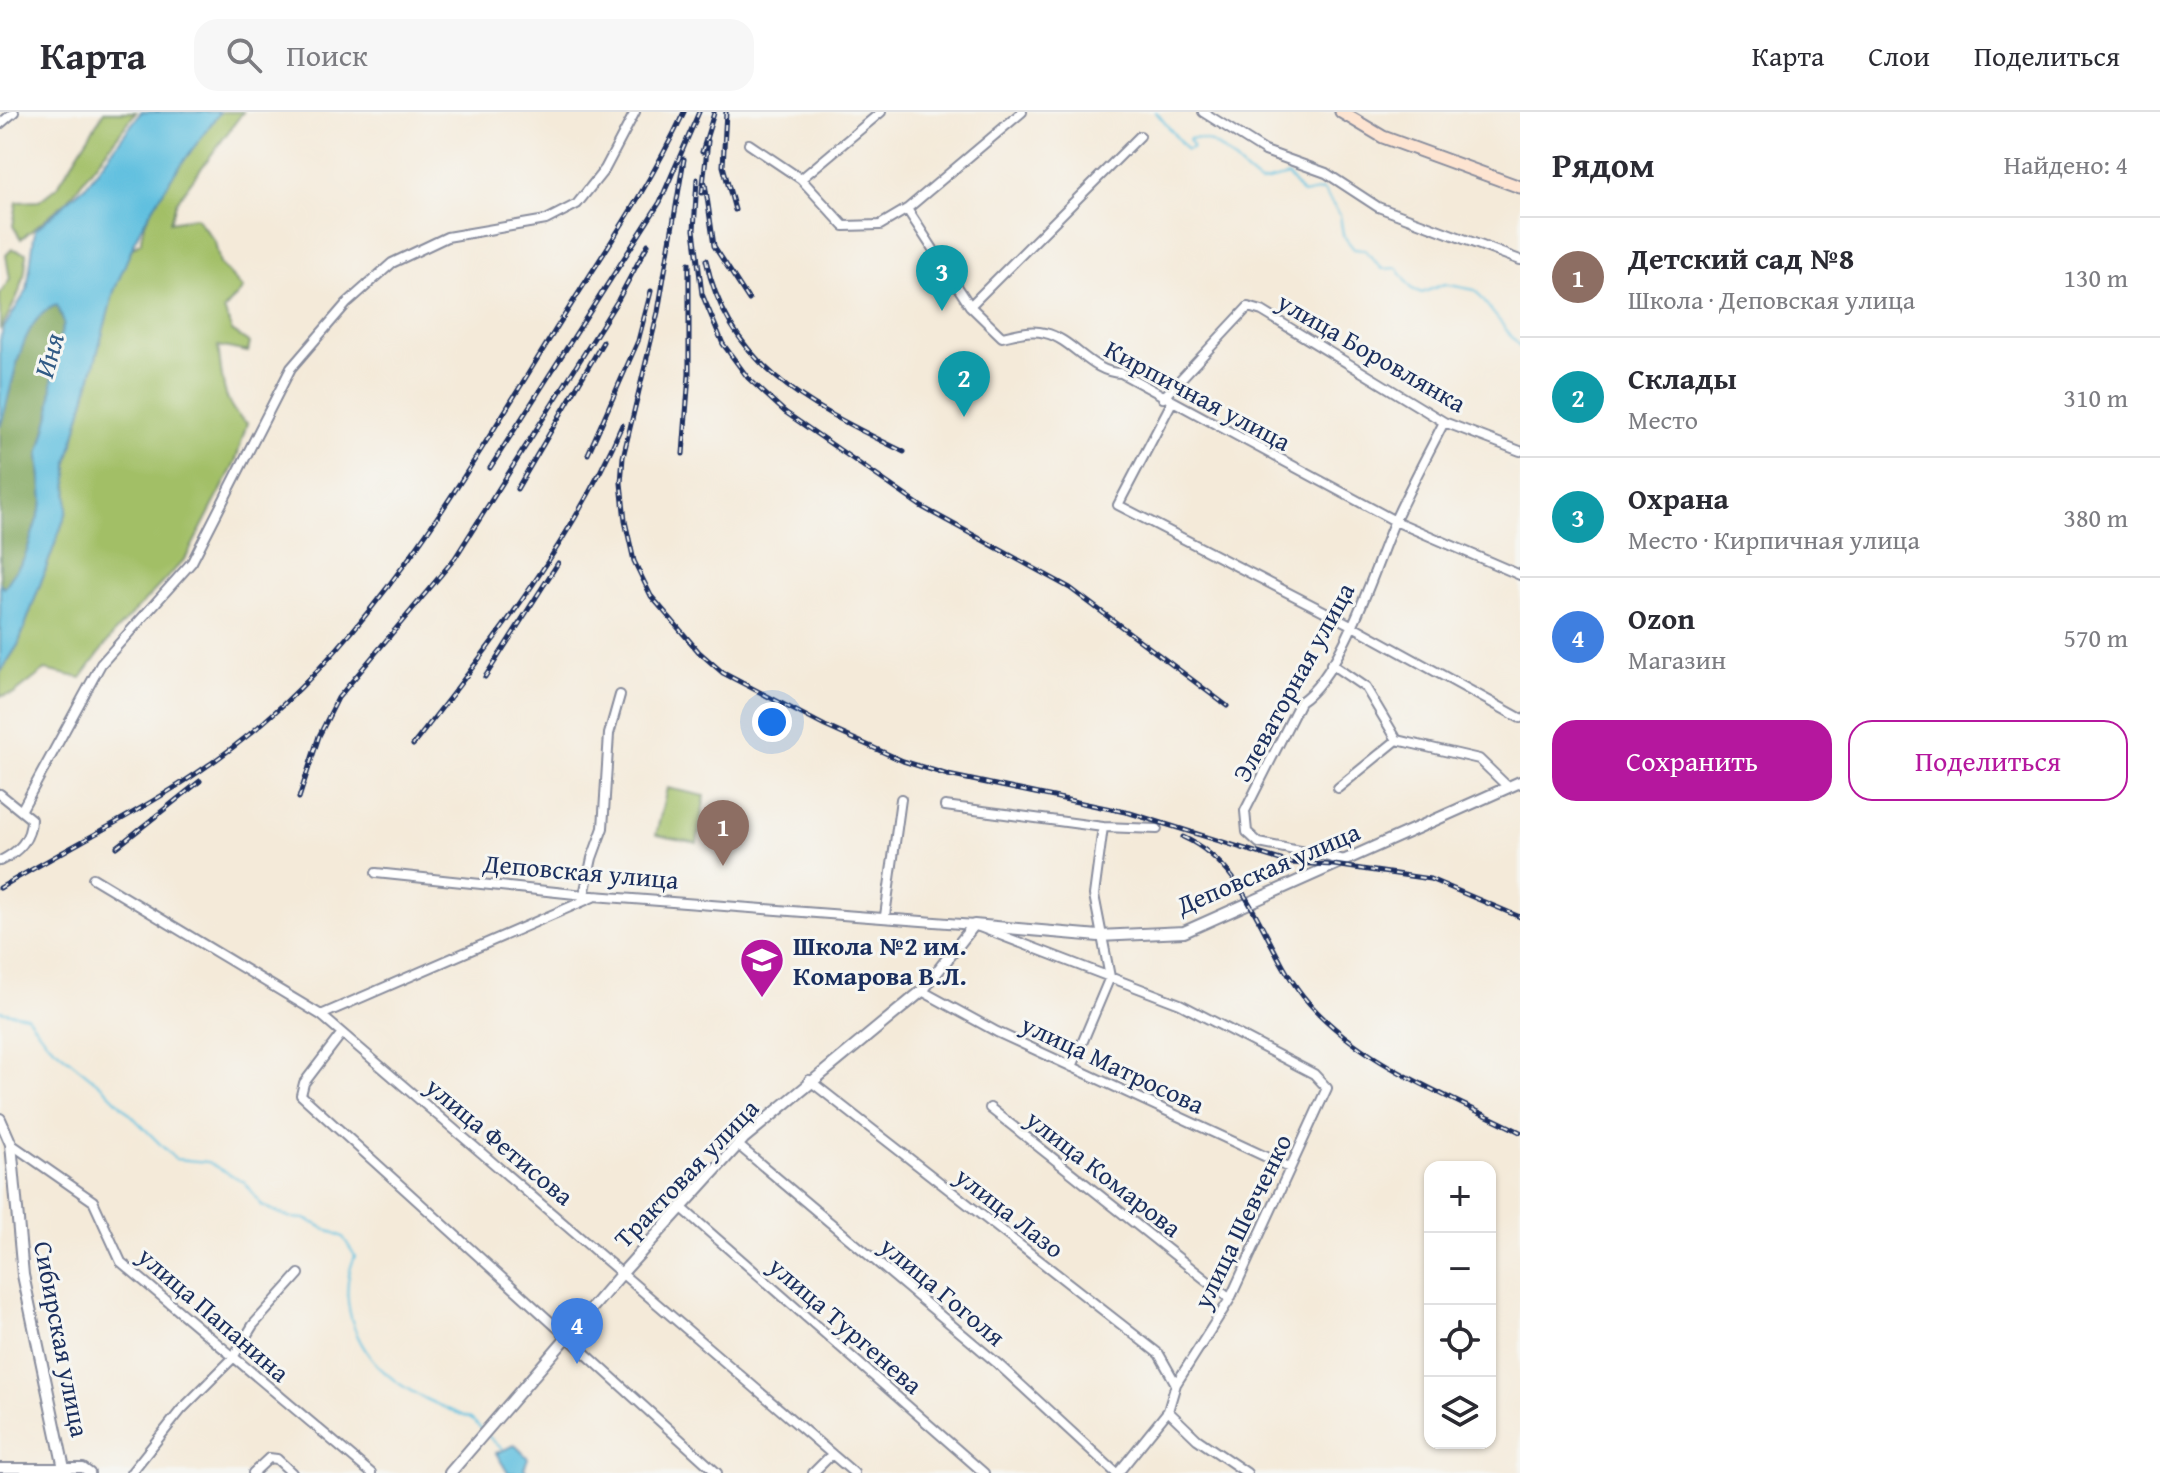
<!DOCTYPE html>
<html lang="ru">
<head>
<meta charset="utf-8">
<style>
  :root { --surface:#fff; --page:#f7f7f7; --text:#2b2b33; --muted:#7c7c81; --line:#e1e1e2; --accent:#b5179e }
  body { margin:0; font-family:"Gentium Book Plus",serif; background:var(--page); color:var(--text) }
  .controls { position:absolute; right:24px; bottom:24px; display:grid; overflow:hidden; border-radius:16px; box-shadow:0 2px 6px #0004 }
  .controls button { width:72px; height:72px; display:grid; place-items:center; padding:0; border:0; border-bottom:2px solid var(--line); background:var(--surface); color:var(--text); font:40px sans-serif }
  .you { position:absolute; left:772px; top:610px; width:28px; height:28px; margin:-20px; border:6px solid #fff; border-radius:50%; background:#1a73e8; box-shadow:0 0 0 12px #1a73e833 }
  .badge { display:grid; place-items:center; width:52px; height:52px; border-radius:50%; background:var(--accent); color:#fff; font-size:26px; font-weight:700 }
  .pin { position:absolute; translate:-50% -66px; filter:drop-shadow(0 2px 4px #0008) }
  .pin::after { content:''; position:absolute; top:42px; width:28px; height:24px; background:inherit; clip-path:polygon(0 0,100% 0,50% 100%) }
  .list { margin:0; padding:0; list-style:none }
  h2 { display:flex; justify-content:space-between; align-items:center; height:104px; margin:0; padding:0 32px; font-size:34px }
  h2 small { font-size:26px; font-weight:400; color:var(--muted) }
  .list li { display:grid; grid-template-columns:52px 1fr auto; gap:24px; align-items:center; box-sizing:border-box; height:120px; padding:0 32px; border-top:2px solid var(--line) }
  .list b { display:block; font-size:30px; white-space:nowrap }
  .list p { margin:0; font-size:26px; white-space:nowrap; color:var(--muted) }
  .list em { font-size:26px; font-style:normal; color:var(--muted) }
  .actions { display:flex; gap:16px; padding:24px 32px }
  .actions a { flex:1; padding:18px 0; border:2px solid var(--accent); border-radius:24px; text-align:center; font-size:28px; color:var(--accent) }
  .actions .main { background:var(--accent); color:#fff }
  .icon { flex:none; width:44px; height:44px; fill:none; stroke:currentColor; stroke-width:2; stroke-linecap:round; stroke-linejoin:round }
  .map { position:relative; flex:none; width:1520px; height:1361px; overflow:hidden }
  header { display:flex; align-items:center; gap:48px; box-sizing:border-box; height:112px; padding:0 40px; background:var(--surface); border-bottom:2px solid var(--line) }
  header strong { font-size:38px }
  nav { display:flex; gap:44px; margin-inline-start:auto; font-size:28px }
  .search { width:560px; height:72px; background:var(--page); display:flex; align-items:center; gap:20px; box-sizing:border-box; padding:0 28px; border-radius:24px; color:var(--muted); font-size:30px }
  main { display:flex }
  aside { flex:1; background:var(--surface) }
  .map>svg:first-child { display:block }
  .green { fill:#a2bf66; stroke:#5e7762; stroke-width:2 }
  .forest { fill:#81a65b; stroke:#4e6a5c; stroke-width:2 }
  .water { fill:#60c0df; stroke:#3e789e; stroke-width:2 }
  .lines { fill:none; stroke-linecap:round; stroke-linejoin:round }
  .stream { stroke:#60c0df; stroke-width:2 }
  .minor-casing { stroke:#888c9c; stroke-width:12 }
  .tertiary-casing { stroke:#888c9c; stroke-width:14 }
  .secondary-casing { stroke:#888c9c; stroke-width:15 }
  .minor { stroke:#fff; stroke-width:8 }
  .tertiary { stroke:#fff; stroke-width:10 }
  .secondary { stroke:#fde4d1; stroke-width:11 }
  .rail-casing { stroke:#1b2f5e; stroke-width:5 }
  .rail { stroke:#f6f6f2; stroke-width:2; stroke-dasharray:6; stroke-linecap:butt }
  .labels { text-anchor:middle; dominant-baseline:central; stroke-width:6; stroke-linejoin:round; paint-order:stroke }
  .street-label { font-size:26px; fill:#1b2f5e; stroke:#f6f6f2 }
  .poi-label { font-size:26px; font-weight:bold; fill:#1b2f5e; stroke:#f6f6f2; text-anchor:start }
  .water-label { font-size:28px; font-style:italic; fill:#305a85; stroke:#f6f6f2 }
</style>
</head>
<body>
<header>
<strong>Карта</strong>
<div class="search"><svg class="icon" aria-label="search" viewBox="0 0 24 24"><circle cx="10" cy="10" r="6"/><path d="M15 15l6 6"/></svg>Поиск</div>
<nav><a>Карта</a><a>Слои</a><a>Поделиться</a></nav>
</header>
<main>
<div class="map">
<svg width="1520" height="1361" viewBox="0 0 1520 1361">
  <rect width="100%" height="100%" fill="#f6f6f2"/>
  <filter id="ink" filterUnits="userSpaceOnUse"><feTurbulence type="fractalNoise" baseFrequency=".0125" numOctaves="2"/><feDisplacementMap in="SourceGraphic" scale="16" xChannelSelector="R" yChannelSelector="G"/><feConvolveMatrix kernelMatrix="1 2 1 2 8 2 1 2 1" color-interpolation-filters="sRGB"/></filter>
  <filter id="wash" filterUnits="userSpaceOnUse"><feTurbulence type="fractalNoise" baseFrequency=".006" numOctaves="4" result="noise"/><feDisplacementMap in="SourceGraphic" scale="32" xChannelSelector="R" yChannelSelector="G"/><feGaussianBlur stdDeviation="1.8" result="paint"/><feColorMatrix in="noise" values="0 0 0 0 0 0 0 0 0 0 0 0 0 0 0 0 0 1.4 0 .05"/><feComposite in="paint" operator="in"/></filter>
  <g filter="url(#wash)">
    <rect width="100%" height="100%" fill="#f4ead9"/>
    <path class="green" d="M104,0H136L67,89L21,127L13,114L17,90L39,89L57,75Z
      M220,0H243L177,89L170,110L196,105L215,130L220,152L243,177L224,198L232,219L250,231L248,240L218,234C222,261 221,295 247,311L235,351L186,446L115,520L81,566L45,558L14,582L0,584V561L18,533L67,399L68,350L114,179L130,138L141,130C140,98 200,27 220,0Z
      M12,137L26,141C27,171 14,192 0,218V182L10,167L6,143Z
      M667,676L705,684L697,731L656,723Z"/>
    <path class="forest" d="M57,193L64,211L54,246L50,302L39,343L43,389L25,445L4,477L0,471V315L24,226L43,198Z"/>
    <path class="water" d="M141,0H220L172,65L140,117L114,179L68,350L67,399L18,533L0,561V471L4,476L25,445L43,389L39,343L50,302L54,246L64,211L57,193C18,205 13,280 0,315V228L3,217L27,178L35,118L87,72Z
      M515,1333L528,1346L524,1357L529,1361H508L496,1341Z"/>
    <g class="lines">
      <path class="stream" d="M1156,0L1187,38L1193,35L1189,27C1215,20 1240,59 1260,71L1288,64L1303,82L1323,78L1340,103L1343,123L1354,137L1365,138L1382,157L1397,156L1412,177L1422,181L1444,172L1475,178L1520,235
        M0,899L27,904L46,929L104,976L175,1047L208,1050L244,1070L262,1094L291,1106L305,1107L343,1125L355,1144C337,1184 353,1234 388,1263C411,1283 444,1295 471,1307L483,1318
        M487,1323L501,1336"/>
    </g>
  </g>
  <g filter="url(#ink)">
    <g class="lines">
      <g class="minor-casing">
        <path id="minor" d="M1203,0L1265,39L1326,61L1378,95L1520,148
          M0,12L14,0
          M749,32L801,67L844,114L880,113L907,97L1022,0
          M801,67L881,0
          M907,97L970,194L1002,225C1016,222 1030,217 1045,221C1073,227 1091,261 1121,261L1395,409L1520,463
          M970,194L1140,24
          M1163,286L1248,195L1262,199L1444,310L1520,339
          M1172,290L1118,393L1351,513L1520,606
          M1331,552L1366,576L1397,628L1479,647L1508,675
          M1338,676L1397,628
          M0,682L31,707C31,728 18,740 0,749
          M945,694L1103,715
          M21,699L101,552L192,450L291,256L347,191L392,151L447,125L546,108L577,92L605,57L635,0
          M1345,748L1259,731L1247,720L1245,699L1300,590C1342,563 1375,455 1395,408C1410,375 1428,342 1444,310
          M376,761L594,784L974,813L1180,892L1314,962L1327,976L1230,1187L1176,1272L1168,1299L1197,1327L1247,1361
          M93,766L321,903L854,1361
          M584,783L592,746L603,716L609,622L620,583
          M885,804L901,687
          M922,879L997,920L1290,1056
          M321,903L593,785
          M342,921L304,971L301,983L717,1361
          M1072,955L1110,865L1094,783L1103,715L1157,717
          M809,968L1159,1242L1176,1272
          M990,996L1230,1187
          M11,1032L93,1089L121,1150L371,1361
          M738,1033L998,1252L1116,1361
          M682,1096L984,1361
          M0,1356H83L90,1361
          M131,1361L181,1298L232,1247L253,1213L299,1162
          M253,1361L269,1346L277,1347L292,1361
          M813,1361L832,1342
          M1118,1361L1168,1299"/>
      </g>
      <g class="tertiary-casing">
        <path id="tertiary" d="M0,1007L11,1032L23,1163L65,1361
          M450,1361L623,1160L744,1026L922,879L974,813L1099,824L1184,820L1520,670"/>
      </g>
      <g class="secondary-casing">
        <path id="secondary" d="M1341,0L1383,25L1520,75"/>
      </g>
      <use href="#minor" class="minor"/>
      <use href="#tertiary" class="tertiary"/>
      <use href="#secondary" class="secondary"/>
      <g class="rail-casing">
        <path id="rail" d="M726,0L723,54L735,98
          M702,40L714,1
          M684,47L658,200L623,345L621,371L625,409L634,449L651,484L699,540L723,561L825,614L903,649L948,663L1130,701L1290,751L1334,753L1430,767L1520,805
          M697,67L694,118L702,182L723,232L748,266L785,300L922,395L1070,476L1227,594
          M705,71L714,134L749,188
          M702,81L708,29
          M706,148C729,257 814,295 904,340
          M588,342L638,229L651,179
          M683,342L689,262V151
          M490,356L660,90L699,0
          M517,377L603,230
          M485,565L558,451
          M413,633C490,534 573,429 622,313
          M299,686L319,624L338,586L455,446L618,188L648,132
          M1183,725C1249,755 1262,832 1303,884C1356,950 1447,983 1520,1020
          M117,735L200,669
          M0,776C89,723 187,678 265,609C385,504 465,363 549,228C595,153 647,80 684,0"/>
      </g>
      <use href="#rail" class="rail"/>
    </g>
  </g>
  <defs>
    <g id="school-pin" transform="scale(2.3)"><path d="M0 17L-7.5 6A9.5 9.5 0 1 1 7.5 6Z" fill="#b5179e" stroke="#f6f6f2"/><path d="M0-5L7-2L0 1L-7-2ZM-4 1L0 2.5L4 1V4Q0 6-4 4Z" fill="#fff"/></g>
  </defs>
  <g fill-rule="evenodd">
    <use href="#school-pin" x="762" y="848"/>
  </g>
  <g class="labels">
    <g class="street-label">
      <text transform="translate(1372 240) rotate(30)">улица Боровлянка</text>
      <text transform="translate(1198 283) rotate(28)">Кирпичная улица</text>
      <text transform="translate(1293 570) rotate(-61)">Элеваторная улица</text>
      <text transform="translate(1268 756) rotate(-23)">Деповская улица</text>
      <text transform="translate(581 759) rotate(5)">Деповская улица</text>
      <text transform="translate(1113 952) rotate(25)">улица Матросова</text>
      <text transform="translate(500 1029) rotate(40)">улица Фетисова</text>
      <text transform="translate(686 1061) rotate(-46)">Трактовая улица</text>
      <text transform="translate(1104 1061) rotate(38)">улица Комарова</text>
      <text transform="translate(1010 1100) rotate(38)">улица Лазо</text>
      <text transform="translate(1242 1109) rotate(-64)">улица Шевченко</text>
      <text transform="translate(943 1179) rotate(40)">улица Гоголя</text>
      <text transform="translate(214 1202) rotate(41)">улица Папанина</text>
      <text transform="translate(846 1213) rotate(41)">улица Тургенева</text>
      <text transform="translate(62 1227) rotate(79)">Сибирская улица</text>
    </g>
    <g class="poi-label">
      <text x="793" y="833">Школа №2 им.<tspan x="793" dy="30">Комарова В.Л.</tspan></text>
    </g>
    <g class="water-label">
      <text transform="translate(48 243) rotate(-75)">Иня</text>
    </g>
  </g>
</svg>
<div class="controls">
<button>+</button>
<button>−</button>
<button><svg class="icon" aria-label="locate" viewBox="0 0 24 24"><circle cx="12" cy="12" r="6"/><path d="M12 2v4M12 18v4M2 12h4M18 12h4"/></svg></button>
<button><svg class="icon" aria-label="layers" viewBox="0 0 24 24"><path d="M12 4l9 5-9 5-9-5zM3 14l9 5 9-5"/></svg></button>
</div>
<div class="you"></div>
<div class="pin badge" style="left:723px;top:754px;background:#8d6e63">1</div>
<div class="pin badge" style="left:964px;top:305px;background:#0f9aa8">2</div>
<div class="pin badge" style="left:942px;top:199px;background:#0f9aa8">3</div>
<div class="pin badge" style="left:577px;top:1252px;background:#3f7fe0">4</div>
</div>
<aside>
<h2>Рядом<small>Найдено: 4</small></h2>
<ul class="list">
<li><span class="badge" style="background:#8d6e63">1</span><div><b>Детский сад №8</b><p>Школа · Деповская улица</p></div><em>130 m</em></li>
<li><span class="badge" style="background:#0f9aa8">2</span><div><b>Склады</b><p>Место</p></div><em>310 m</em></li>
<li><span class="badge" style="background:#0f9aa8">3</span><div><b>Охрана</b><p>Место · Кирпичная улица</p></div><em>380 m</em></li>
<li><span class="badge" style="background:#3f7fe0">4</span><div><b>Ozon</b><p>Магазин</p></div><em>570 m</em></li>
</ul>
<div class="actions"><a class="main">Сохранить</a><a>Поделиться</a></div>
</aside>
</main>
</body>
</html>
